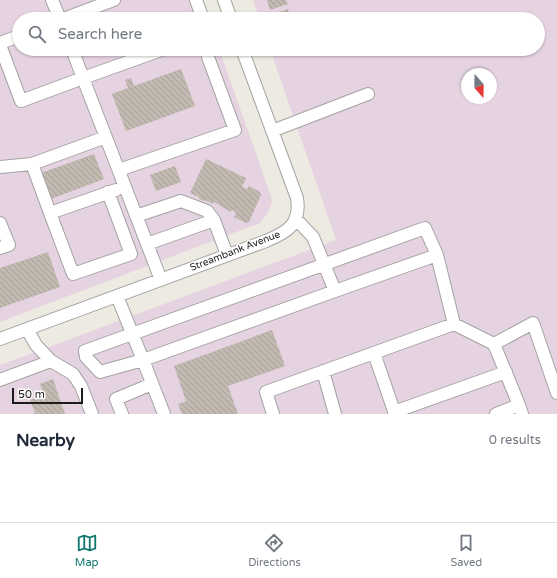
<!DOCTYPE html>
<html lang="en">
<head>
<meta charset="utf-8">
<style>
  :root { --surface:#fff; --page:#f6f6f7; --text:#1f2937; --muted:#747a83; --line:#e0e1e3; --accent:#0f766e }
  body { margin:0; font-family:"Varela Round",sans-serif; background:var(--page); color:var(--text) }
  .compass { position:absolute; left:461px; top:68px; width:36px; height:36px; border-radius:50%; background:var(--surface); box-shadow:0 1px 3px #0004; rotate:160deg }
  .scale { position:absolute; left:12px; bottom:10px; width:71px; box-sizing:border-box; padding-left:4px; border:2px solid #1c1c1c; border-top:0; font-size:11px; line-height:14px; white-space:nowrap; color:#1c1c1c; -webkit-text-stroke:3px #fff; paint-order:stroke }
  .list { margin:0; padding:0; list-style:none }
  h2 { display:flex; justify-content:space-between; align-items:center; height:52px; margin:0; padding:0 16px; font-size:17px }
  h2 small { font-size:13px; font-weight:400; color:var(--muted) }
  .icon { flex:none; width:22px; height:22px; fill:none; stroke:currentColor; stroke-width:2; stroke-linecap:round; stroke-linejoin:round }
  .map { position:relative; flex:none; width:557px; height:414px; overflow:hidden }
  .search { position:absolute; background:var(--surface); box-shadow:0 1px 3px #0004; left:12px; right:12px; top:12px; height:44px; display:flex; align-items:center; gap:10px; box-sizing:border-box; padding:0 14px; border-radius:22px; color:var(--muted); font-size:15px }
  .sheet { height:108px; background:var(--surface) }
  nav { display:flex; justify-content:space-around; align-items:center; box-sizing:border-box; height:56px; border-top:1px solid var(--line); background:var(--surface); font-size:11px; color:var(--muted) }
  nav a { display:grid; justify-items:center; gap:2px }
  nav .on { color:var(--accent) }
  .map>svg:first-child { display:block }
  .industrial { fill:#e6d3e2; fill-rule:evenodd }
  .building { fill:url(#building-back-hatch) }
  .lines { fill:none; stroke-linecap:round; stroke-linejoin:round }
  .minor-casing { stroke:#a3a3a3; stroke-width:14 }
  .minor { stroke:#fff; stroke-width:12 }
  .labels { text-anchor:middle; dominant-baseline:central; stroke-width:3; stroke-linejoin:round; paint-order:stroke }
  .street-label { font-size:10px; fill:#1c1c1c; stroke:#fff }
</style>
</head>
<body>
<div class="map">
<svg width="557" height="414" viewBox="0 0 557 414">
  <defs>
    <pattern id="building-back-hatch" width="6" height="6" patternUnits="userSpaceOnUse"><rect width="6" height="6" fill="#c2b9b1"/><path d="M-1 5l2 2M0 0l6 6M5-1l2 2" fill="none" stroke="#a69e98"/></pattern>
  </defs>
  <rect width="100%" height="100%" fill="#edeae1"/>
  <path class="industrial" d="M0,0H202L208,19H19V49H219L271,196L272,203L267,214L260,223L0,322Z
    M253,0H557V414H0V365L336,240L270,49H538V19H260ZM467,74H491V98H467Z"/>
  <path class="building" d="M267,0H286L288,4L270,10Z
    M288,9L291,19H274L272,15Z
    M274,49H290L276,54Z
    M181,69L195,106L126,131L112,94L128,88L125,80L131,78L134,86Z
    M94,154L104,179L48,200L38,174Z
    M206,159L246,178L242,187L247,189L249,186L260,192L261,195L249,222L246,223L234,217L236,212L232,210L231,212L214,202L213,204L205,200L204,201L199,199V197L190,193Z
    M175,166L181,182L156,191L150,175Z
    M48,252L60,287L0,308V268Z
    M272,330L285,366L228,386L238,414H182L178,404L186,401L174,366Z
    M53,379L65,414H32L35,413L30,400L44,395L40,384Z"/>
  <g class="lines">
    <g class="minor-casing">
      <path id="minor" d="M52,0L60,19
        M196,0L203,19
        M224,0L231,19
        M63,19L114,0
        M0,43L19,36
        M0,45L21,101L83,78L72,49
        M272,131L368,94
        M32,164L50,213L116,190
        M0,167L32,164L106,137
        M119,170L235,130L208,57
        M50,213L73,274L131,254L108,192
        M136,216L181,201L207,211L214,220L227,255
        M0,223L9,245L0,248
        M147,244L214,220
        M161,280L83,78L164,49
        M117,296L143,360L335,291L313,237L296,219
        M454,324L494,344L533,323L557,393
        M27,329L36,345L51,361L73,374L81,386L92,414
        M0,339L266,241C288,232 301,224 297,198L242,49
        M494,344L519,405
        M374,353L395,414
        M323,371L335,414
        M0,380L51,361
        M394,412L506,372
        M122,414L116,399L152,384
        M164,414L143,360L100,372L86,357L85,351L425,228L437,255L335,291
        M273,414L266,392L454,324L437,255
        M496,414L519,405L522,414"/>
    </g>
    <use href="#minor" class="minor"/>
  </g>
  <g class="labels">
    <g class="street-label">
      <text transform="translate(235 251) rotate(-21)">Streambank Avenue</text>
    </g>
  </g>
</svg>
<svg class="compass" viewBox="-18 -18 36 36"><path d="M0-13l5 13h-10z" fill="#e53935"/><path d="M0 13l5-13h-10z" fill="#747a83"/></svg>
<div class="scale">50 m</div>
<div class="search"><svg class="icon" aria-label="search" viewBox="0 0 24 24"><circle cx="10" cy="10" r="6"/><path d="M15 15l6 6"/></svg>Search here</div>
</div>
<section class="sheet">
<h2>Nearby<small>0 results</small></h2>
<ul class="list">
</ul>
</section>
<nav>
<a class="on"><svg class="icon" aria-label="map" viewBox="0 0 24 24"><path d="M3 6l6-2 6 2 6-2v14l-6 2-6-2-6 2zM9 4v14M15 6v14"/></svg>Map</a>
<a><svg class="icon" aria-label="directions" viewBox="0 0 24 24"><path d="M12 3l9 9-9 9-9-9zM9 14v-3h6M13 9l2 2-2 2"/></svg>Directions</a>
<a><svg class="icon" aria-label="saved" viewBox="0 0 24 24"><path d="M7 4h10v16l-5-4-5 4z"/></svg>Saved</a>
</nav>
</body>
</html>
